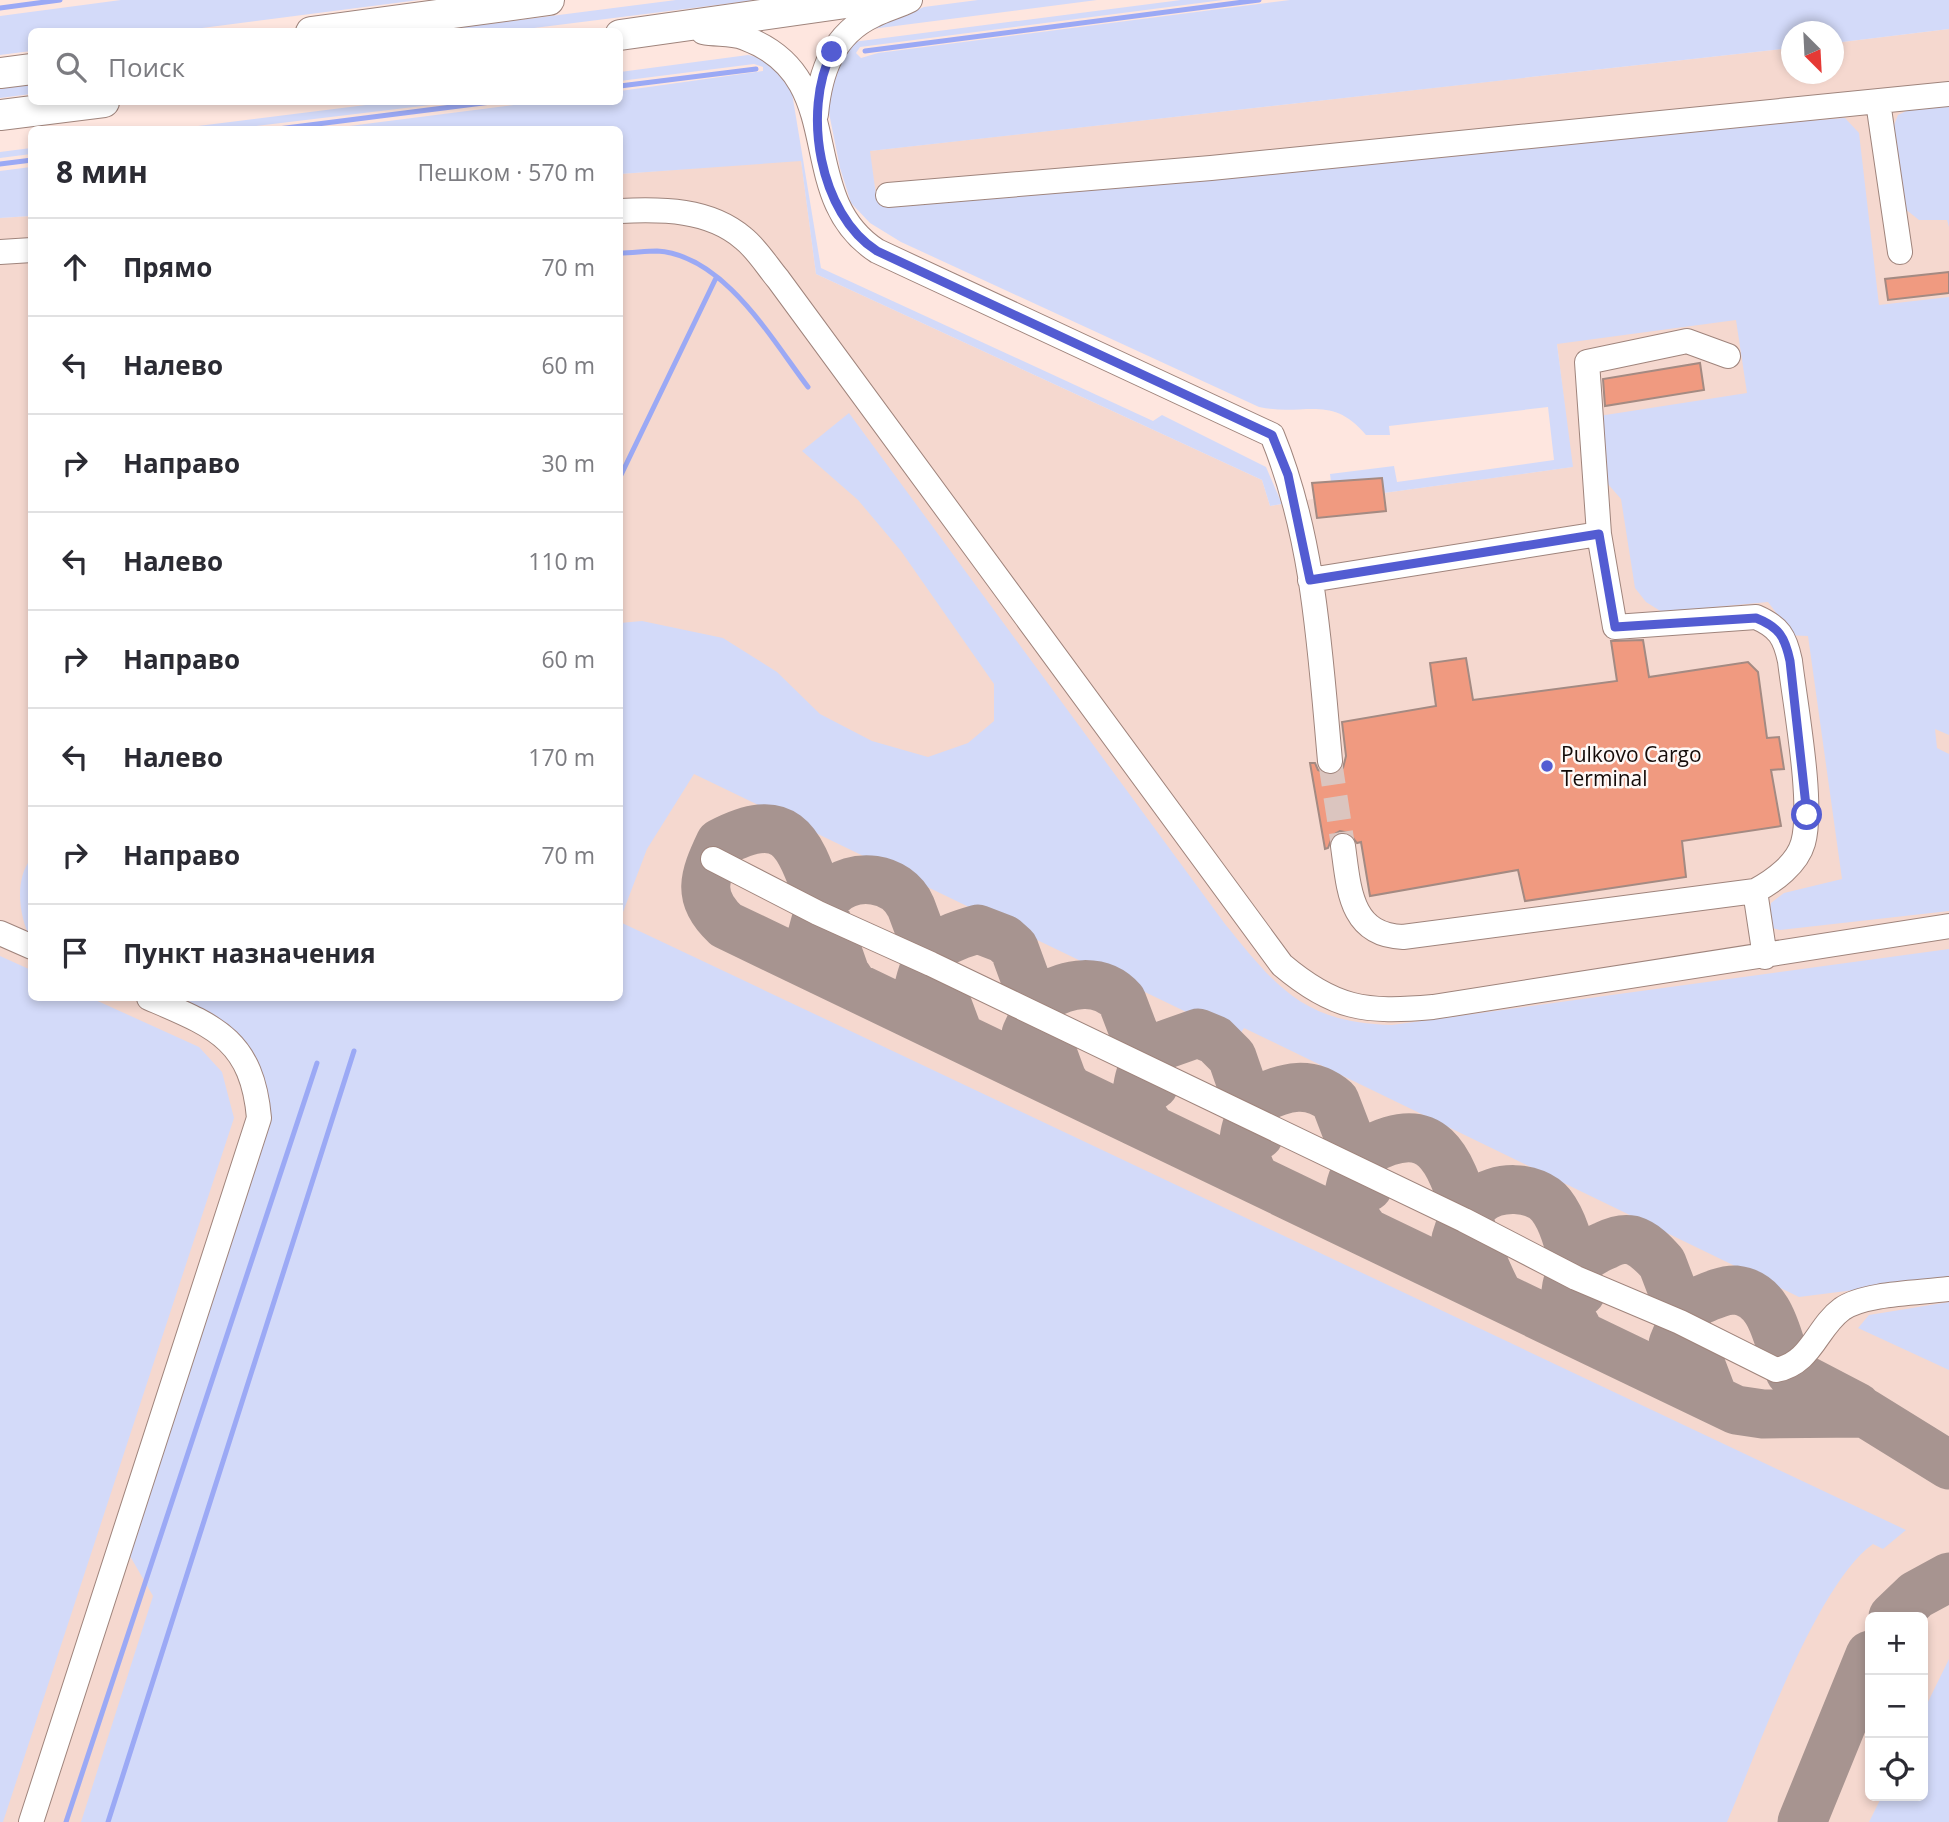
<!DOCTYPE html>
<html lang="ru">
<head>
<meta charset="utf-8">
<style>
  :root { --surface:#fff; --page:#f2f2f3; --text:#2b2b33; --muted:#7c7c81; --line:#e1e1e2 }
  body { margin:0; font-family:"Open Sans",sans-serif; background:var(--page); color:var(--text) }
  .controls { position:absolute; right:21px; bottom:21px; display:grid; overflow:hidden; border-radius:10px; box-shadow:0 4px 10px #0003 }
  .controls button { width:63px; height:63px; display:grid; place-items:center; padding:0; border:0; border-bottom:2px solid var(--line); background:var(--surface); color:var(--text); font:35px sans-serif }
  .compass { position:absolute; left:1781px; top:21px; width:63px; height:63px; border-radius:50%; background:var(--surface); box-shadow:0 4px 10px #0003; rotate:156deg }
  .stop { position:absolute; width:21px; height:21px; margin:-16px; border:5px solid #535cd2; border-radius:50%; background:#fff }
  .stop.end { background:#535cd2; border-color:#fff; box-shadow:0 2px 7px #0008 }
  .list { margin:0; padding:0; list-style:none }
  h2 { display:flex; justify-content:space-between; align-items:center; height:91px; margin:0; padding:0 28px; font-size:30px }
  h2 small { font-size:23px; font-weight:400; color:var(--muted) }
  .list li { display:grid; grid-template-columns:46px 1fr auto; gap:21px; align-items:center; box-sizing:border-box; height:98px; padding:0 28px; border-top:2px solid var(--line) }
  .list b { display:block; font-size:26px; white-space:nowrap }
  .list em { font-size:23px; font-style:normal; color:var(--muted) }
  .icon { flex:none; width:38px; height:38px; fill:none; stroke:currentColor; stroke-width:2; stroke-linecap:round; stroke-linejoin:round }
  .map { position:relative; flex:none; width:1949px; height:1822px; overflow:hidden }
  .search { position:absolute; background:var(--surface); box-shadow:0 4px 10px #0003; left:28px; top:28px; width:595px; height:77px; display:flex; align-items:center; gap:18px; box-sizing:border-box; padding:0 24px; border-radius:10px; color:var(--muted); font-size:26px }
  .panel { position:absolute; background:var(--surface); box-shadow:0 4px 10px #0003; left:28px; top:126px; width:595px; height:875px; border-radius:10px }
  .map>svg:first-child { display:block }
  .built { fill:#f5d8cf; fill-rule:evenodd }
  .green { fill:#d3daf9 }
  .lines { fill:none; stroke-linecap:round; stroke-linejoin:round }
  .stream { stroke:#9ba9f5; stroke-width:5 }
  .taxiway { stroke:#a79490; stroke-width:49 }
  .building { fill:#f09a80; stroke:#a48a82; stroke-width:2 }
  .minor-tunnel { stroke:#dbc5bf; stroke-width:24; stroke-dasharray:24 12; stroke-linecap:butt }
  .minor-casing { stroke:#9f847c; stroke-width:26 }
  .major-casing { stroke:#9f847c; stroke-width:32 }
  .minor { stroke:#fff; stroke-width:24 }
  .major { stroke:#fff; stroke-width:30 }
  .route { stroke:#535cd2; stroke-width:9 }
  .poi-dot { fill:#535cd2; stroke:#fef8f6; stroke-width:2.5 }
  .labels { text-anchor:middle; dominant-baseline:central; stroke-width:5; stroke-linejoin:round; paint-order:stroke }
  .poi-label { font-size:21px; fill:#140b09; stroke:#fef8f6; text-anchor:start }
</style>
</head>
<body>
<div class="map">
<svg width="1949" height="1822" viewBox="0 0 1949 1822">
  <rect width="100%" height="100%" fill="#fee6df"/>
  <path class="built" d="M1949,29V1822H0V218L31,216L32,998H620V174L801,160L816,274L1262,480L1270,506L1313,499L1318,518L1386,511L1384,493L1572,467L1557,344L876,196L869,151L1791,48L1792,74H1834V43ZM1870,1617H1923V1796H1870Z"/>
  <path class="green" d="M121,0H419L179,31L32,32L31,51L0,55V16Z
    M676,0H757L510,31H434Z
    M978,0H1097L872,29L924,7Z
    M1181,0H1223L860,47L856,53L861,58L878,53L1290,0H1949V29L1834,43V32H1792L1791,48L870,151L876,195L1845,118L1859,133L1879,305L1949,297V735L1935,729L1937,748L1949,754V911L1780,930L1772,928L1768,923L1771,903L1784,893L1842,879L1808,636L1784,635L1780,618L1768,602L1662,612L1646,602L1635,588L1621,499L1607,483L1599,416L1747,393L1736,320L1557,344L1573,467L1384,493L1381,478L1331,482L1330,474L1394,466L1397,482L1554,460L1548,407L1389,426L1390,435H1366C1331,393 1304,417 1259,407L901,242L870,223L851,203L840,168L829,113L827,80L853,42Z
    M748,55C771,59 781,74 792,93L821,268L1153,421L1162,415L1266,467L1282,504L1270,506L1262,480L816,274L801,161L620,174V130H318L537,102H620V91L763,71V67L754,64L620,81V72Z
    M31,83V94L0,98V87Z
    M390,102H455L231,129H174Z
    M1949,104V227L1947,220H1919L1899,204L1889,138L1898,115L1912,108Z
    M31,148V154L0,158V152Z
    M31,167V216L0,218V171Z
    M849,413L1225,924C1277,988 1304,1023 1392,1025L1949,949V1278L1799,1297L1244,1028L1238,1037L694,774L647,849L620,920V623L642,621L723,638L777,672L820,714L872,741L928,757L968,743L994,721V684L901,551L858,500L802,451Z
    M31,859V939C19,918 14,879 31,859Z
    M620,922L1906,1530L1883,1549L1873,1544C1816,1584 1756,1755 1727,1822H81L153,1596L126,1549L263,1113L247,1055L164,998H620Z
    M0,956L31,970L32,998H91L199,1047L222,1072L234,1118L3,1822H0Z
    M1949,1302V1370L1858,1328L1869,1315Z
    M1949,1659V1822H1869L1882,1796H1923V1712Z"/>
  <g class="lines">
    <path class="stream" d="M0,8L60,0
      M865,51L1259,0
      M620,86L756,69
      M270,130L491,102
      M0,164L32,160
      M620,253C632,253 645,251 657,251C724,255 772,340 808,387
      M620,477L716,278
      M66,1822L317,1063
      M108,1822L354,1051"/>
    <path class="taxiway" d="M812,935C816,921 819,904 830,894C854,871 897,876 911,907L959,1036
      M853,985L845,973C836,947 827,922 818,896C799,839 785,809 720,843C704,877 696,897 726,925L1736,1410L1763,1414L1865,1413L1949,1465
      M919,986C929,946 940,940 978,929L1004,939L1014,948L1062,1079L1068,1088
      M1026,1034L1042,999C1067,982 1101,977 1122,1001L1154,1085
      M1151,1128C1129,1102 1137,1079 1150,1050L1198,1033L1215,1040L1232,1057L1259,1135
      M1255,1178C1237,1148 1243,1129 1258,1100C1285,1086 1311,1080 1335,1101L1368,1187
      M1365,1231C1339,1199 1349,1184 1367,1151C1439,1112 1451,1167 1470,1223C1477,1247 1486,1272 1498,1294
      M1456,1239C1459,1227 1466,1211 1477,1202C1496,1185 1534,1185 1551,1205C1569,1228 1572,1265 1581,1292
      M1577,1328C1554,1292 1569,1260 1606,1245C1614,1241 1623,1238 1632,1240C1645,1244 1654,1254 1662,1263L1713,1397
      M1673,1344L1689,1305C1702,1300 1722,1289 1736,1290C1775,1295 1777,1344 1790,1372L1857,1407
      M1893,1617L1916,1595L1949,1577
      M1802,1822L1870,1655"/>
  </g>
  <path class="building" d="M1949,272V293L1888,300L1885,279Z
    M1700,363L1704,390L1605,406L1603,379Z
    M1382,478L1386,511L1317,518L1312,483Z
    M1643,640L1649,677L1748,662L1758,672L1767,738L1779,737L1784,769L1771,770L1781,826L1682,841L1686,877L1525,901L1518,870L1370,896L1361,842L1357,843L1349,833L1340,831L1333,835L1328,848L1325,849L1310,763H1315L1318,770L1331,776L1343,768L1346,756L1342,722L1436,706L1430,663L1466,658L1473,700L1617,681L1611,641Z"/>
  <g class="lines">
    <path class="minor-tunnel" d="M1330,761L1343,846"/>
    <g class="minor-casing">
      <path id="minor" d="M703,32C717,35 731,32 745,38C852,78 792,196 877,251L1272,435C1314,537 1320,651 1330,761
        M1878,102L1900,252
        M816,114C820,72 833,34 874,15C886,9 898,6 910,0
        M888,195L1211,168L1949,94
        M620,211C662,209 709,209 743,238C757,249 767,266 778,279L1282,965C1334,1009 1365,1013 1433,1007L1949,926
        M0,252L32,250
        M1599,534L1587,362L1687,341L1728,356
        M1310,580L1599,534L1615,627L1756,617C1779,627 1785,637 1790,661C1795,704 1814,804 1803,843C1797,864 1774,881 1755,891L1403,937C1350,935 1349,889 1343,846
        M713,859L818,913L931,964L1464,1220L1576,1278L1680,1322L1776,1370C1812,1363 1816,1328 1842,1309C1865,1293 1920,1293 1949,1289
        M1755,891L1765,957
        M0,933L32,947
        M31,1822L259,1118C252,1039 214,1026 149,998"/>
    </g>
    <g class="major-casing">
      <path id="major" d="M311,32L549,0
        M620,35L867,0
        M0,73L32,69
        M0,115L104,102"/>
    </g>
    <use href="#minor" class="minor"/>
    <use href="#major" class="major"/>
  </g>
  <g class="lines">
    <path class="route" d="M832,52C802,111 819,214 877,251L1272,435L1288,475L1310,580L1599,534L1615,627L1756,618C1779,627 1785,637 1790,661L1807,815"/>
  </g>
  <circle class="poi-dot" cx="1547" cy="766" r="7"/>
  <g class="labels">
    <g class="poi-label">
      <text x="1561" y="754">Pulkovo Cargo<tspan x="1561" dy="24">Terminal</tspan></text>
    </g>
  </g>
</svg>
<div class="controls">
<button>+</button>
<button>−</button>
<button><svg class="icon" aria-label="locate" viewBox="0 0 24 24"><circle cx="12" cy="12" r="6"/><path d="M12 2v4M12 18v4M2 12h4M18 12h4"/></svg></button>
</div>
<svg class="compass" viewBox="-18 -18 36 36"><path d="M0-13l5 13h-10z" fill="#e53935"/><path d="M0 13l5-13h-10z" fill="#7c7c81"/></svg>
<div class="stop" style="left:1807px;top:815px"></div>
<div class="stop end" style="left:832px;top:52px"></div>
<div class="search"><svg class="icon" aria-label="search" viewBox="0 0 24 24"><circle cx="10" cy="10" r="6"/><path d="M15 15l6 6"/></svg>Поиск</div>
<section class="panel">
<h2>8 мин<small>Пешком · 570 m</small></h2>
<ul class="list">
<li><svg class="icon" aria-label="ahead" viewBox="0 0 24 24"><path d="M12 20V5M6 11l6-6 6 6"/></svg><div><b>Прямо</b></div><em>70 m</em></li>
<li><svg class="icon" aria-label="left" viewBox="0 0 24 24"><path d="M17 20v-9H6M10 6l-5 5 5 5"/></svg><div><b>Налево</b></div><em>60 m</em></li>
<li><svg class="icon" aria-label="right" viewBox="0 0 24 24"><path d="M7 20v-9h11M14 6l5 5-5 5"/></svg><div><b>Направо</b></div><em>30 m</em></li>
<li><svg class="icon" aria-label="left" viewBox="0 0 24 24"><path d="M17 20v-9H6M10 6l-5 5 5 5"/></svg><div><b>Налево</b></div><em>110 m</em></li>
<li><svg class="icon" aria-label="right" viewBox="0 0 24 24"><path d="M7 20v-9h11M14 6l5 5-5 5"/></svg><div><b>Направо</b></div><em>60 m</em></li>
<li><svg class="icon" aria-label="left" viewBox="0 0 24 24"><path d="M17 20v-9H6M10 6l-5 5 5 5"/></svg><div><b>Налево</b></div><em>170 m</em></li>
<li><svg class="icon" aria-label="right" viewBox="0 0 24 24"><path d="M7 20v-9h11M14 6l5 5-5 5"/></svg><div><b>Направо</b></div><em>70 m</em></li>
<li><svg class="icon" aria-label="arrive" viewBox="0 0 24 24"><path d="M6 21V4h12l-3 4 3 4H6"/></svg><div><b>Пункт назначения</b></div></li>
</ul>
</section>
</div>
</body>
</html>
